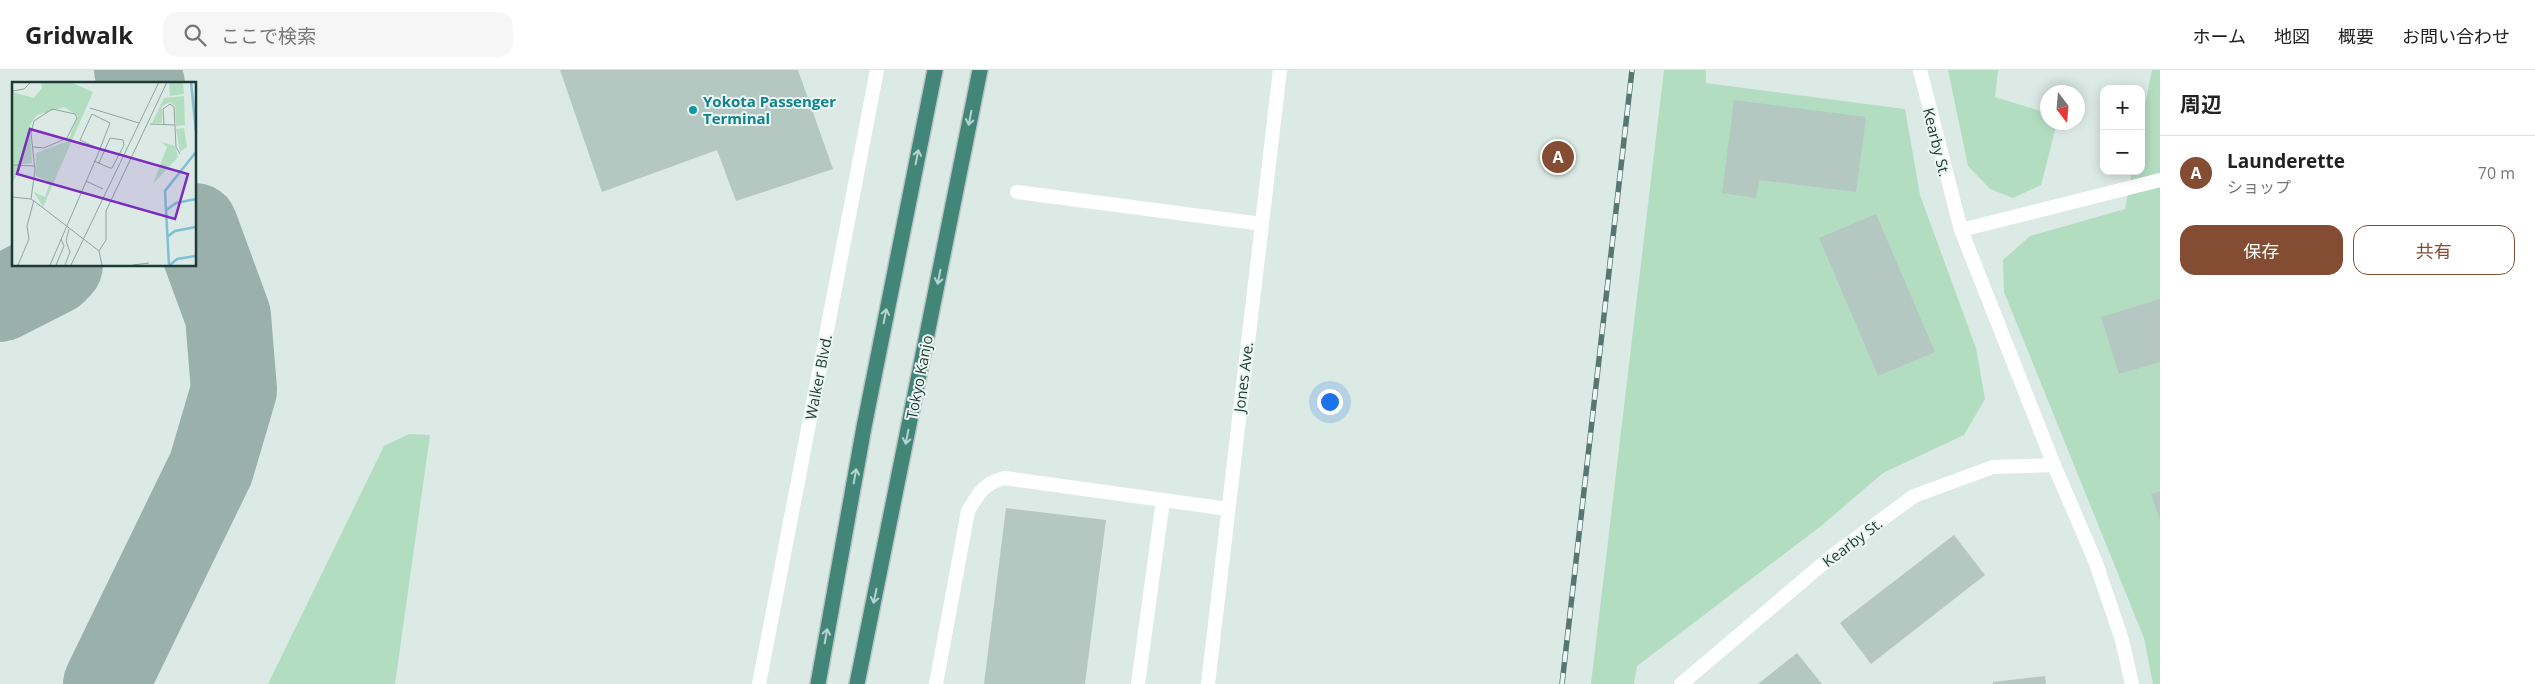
<!DOCTYPE html>
<html lang="ja">
<head>
<meta charset="utf-8">
<style>
  :root { --surface:#fff; --page:#f6f6f6; --text:#222; --muted:#767676; --line:#e0e0e0; --accent:#844d33 }
  body { margin:0; font-family:"Open Sans","Noto Sans JP",sans-serif; background:var(--page); color:var(--text) }
  .controls { position:absolute; right:15px; top:15px; display:grid; overflow:hidden; border-radius:10px; box-shadow:0 2px 12px #0003 }
  .controls button { width:45px; height:45px; display:grid; place-items:center; padding:0; border:0; border-bottom:1px solid var(--line); background:var(--surface); color:var(--text); font:25px sans-serif }
  .compass { position:absolute; left:2040px; top:15px; width:45px; height:45px; border-radius:50%; background:var(--surface); box-shadow:0 2px 12px #0003; rotate:164deg }
  .you { position:absolute; left:1329px; top:331px; width:18px; height:18px; margin:-12px; border:4px solid #fff; border-radius:50%; background:#1a73e8; box-shadow:0 0 0 8px #1a73e833 }
  .badge { display:grid; place-items:center; width:32px; height:32px; border-radius:50%; background:var(--accent); color:#fff; font-size:16px; font-weight:700 }
  .pin { position:absolute; translate:-50% -50%; border:2px solid #fff; box-shadow:0 1px 5px #0006 }
  .list { margin:0; padding:0; list-style:none }
  h2 { display:flex; justify-content:space-between; align-items:center; height:65px; margin:0; padding:0 20px; font-size:21px }
  h2 small { font-size:16px; font-weight:400; color:var(--muted) }
  .list li { display:grid; grid-template-columns:32px 1fr auto; gap:15px; align-items:center; box-sizing:border-box; height:75px; padding:0 20px; border-top:1px solid var(--line) }
  .list b { display:block; font-size:19px; white-space:nowrap }
  .list p { margin:0; font-size:16px; white-space:nowrap; color:var(--muted) }
  .list em { font-size:16px; font-style:normal; color:var(--muted) }
  .actions { display:flex; gap:10px; padding:15px 20px }
  .actions a { flex:1; padding:11px 0; border:1px solid var(--accent); border-radius:15px; text-align:center; font-size:18px; color:var(--accent) }
  .actions .main { background:var(--accent); color:#fff }
  .icon { flex:none; width:28px; height:28px; fill:none; stroke:currentColor; stroke-width:2; stroke-linecap:round; stroke-linejoin:round }
  .map { position:relative; flex:none; width:2160px; height:614px; overflow:hidden }
  header { display:flex; align-items:center; gap:30px; box-sizing:border-box; height:70px; padding:0 25px; background:var(--surface); border-bottom:1px solid var(--line) }
  header strong { font-size:24px }
  nav { display:flex; gap:28px; margin-inline-start:auto; font-size:18px }
  .search { width:350px; height:45px; background:var(--page); display:flex; align-items:center; gap:12px; box-sizing:border-box; padding:0 18px; border-radius:15px; color:var(--muted); font-size:19px }
  main { display:flex }
  aside { flex:1; background:var(--surface) }
  .map>svg:first-child { display:block }
  .green { fill:#b3ddc1 }
  .lines { fill:none; stroke-linecap:round; stroke-linejoin:round }
  .taxiway { stroke:#9ab0aa; stroke-width:86 }
  .building { fill:#b4c7c1 }
  .trunk-casing { stroke:#bbc4c2; stroke-width:18 }
  .service { stroke:#fff; stroke-width:14 }
  .trunk { stroke:#42867a; stroke-width:15 }
  .rail-casing { stroke:#577670; stroke-width:5.5 }
  .rail { stroke:#ecf6f2; stroke-width:4; stroke-dasharray:11; stroke-linecap:butt }
  .oneway { stroke:#b9d4ce }
  .culture-dot { fill:#0f9aa8; stroke:#ecf6f2; stroke-width:2 }
  .labels { text-anchor:middle; dominant-baseline:central; stroke-width:4; stroke-linejoin:round; paint-order:stroke }
  .culture-label { font-size:15px; font-weight:bold; fill:#0d838f; stroke:#ecf6f2; text-anchor:start }
  .street-label { font-size:15px; fill:#1d3a34; stroke:#ecf6f2 }
  .inset-river { fill:none; stroke:#7fc1d4; stroke-width:2.5 }
  .inset-road { fill:none; stroke:#90a49e; stroke-width:1 }
  .view { fill:#7b2cbf; fill-opacity:0.15; stroke:#7b2cbf; stroke-width:2.5 }
  .inset-edge { fill:none; stroke:#1d3a34; stroke-width:2.5 }
</style>
</head>
<body>
<header>
<strong>Gridwalk</strong>
<div class="search"><svg class="icon" aria-label="search" viewBox="0 0 24 24"><circle cx="10" cy="10" r="6"/><path d="M15 15l6 6"/></svg>ここで検索</div>
<nav><a>ホーム</a><a>地図</a><a>概要</a><a>お問い合わせ</a></nav>
</header>
<main>
<div class="map">
<svg width="2160" height="614" viewBox="0 0 2160 614">
  <rect width="100%" height="100%" fill="#dceae5"/>
  <path class="green" d="M1664,0H1706V13L1905,39L1920,125L1976,278L1985,329L1964,365L1883,403L1821,456L1637,596L1634,614H1591Z
    M1948,0H1998L1995,27L2047,43L2048,52L2057,53L2041,115L2013,128L1990,119L1968,96Z
    M2152,0H2160V614H2153L2144,568L2004,222L2003,190L2030,166L2125,139L2132,101H2141V54Z
    M409,364L430,365L395,614H268L384,376Z"/>
  <g class="lines">
    <path class="taxiway" d="M137,0L142,14
      M0,229L53,202L60,195
      M106,614L211,398L234,320L228,246L195,156"/>
  </g>
  <path class="building" d="M560,0H798L833,99L736,131L717,80L602,122Z
    M1734,30L1866,47L1856,122L1759,110L1756,128L1722,123Z
    M1876,144L1935,282L1878,306L1819,168Z
    M2160,229V292L2119,304L2101,247Z
    M2160,421V450L2151,424Z
    M1006,438L1106,450L1085,614H984Z
    M1954,465L1985,505L1871,594L1840,553Z
    M1797,583L1822,614H1758Z
    M2045,606L2046,614H1993V612Z"/>
  <g class="lines">
    <g class="trunk-casing">
      <path id="trunk" d="M818,614L864,357L935,0
        M857,614L980,0"/>
    </g>
    <path class="service" d="M1920,0L1961,160L2054,395L2096,493L2122,570L2132,614
      M1017,122L1262,154
      M1961,160L2160,110
      M759,614L877,0
      M936,614L968,441C979,423 983,414 1004,408L1228,439
      M1138,614L1163,430
      M1208,614L1280,0
      M1681,614L1832,486L1914,426L1993,397L2054,395"/>
    <use href="#trunk" class="trunk"/>
    <g class="rail-casing">
      <path id="rail" d="M1562,614L1632,0"/>
    </g>
    <use href="#rail" class="rail"/>
  </g>
  <defs><path id="oneway-shaft" d="M-6 0H5M1.5-3L5.5 0L1.5 3" fill="none" stroke-width="1.6" stroke-linecap="round" stroke-linejoin="round" transform="scale(1.25)"/></defs>
  <g class="oneway">
    <use href="#oneway-shaft" transform="translate(970 48) rotate(101)"/>
    <use href="#oneway-shaft" transform="translate(917 87) rotate(-79)"/>
    <use href="#oneway-shaft" transform="translate(939 207) rotate(101)"/>
    <use href="#oneway-shaft" transform="translate(885 246) rotate(-79)"/>
    <use href="#oneway-shaft" transform="translate(907 367) rotate(101)"/>
    <use href="#oneway-shaft" transform="translate(855 406) rotate(-80)"/>
    <use href="#oneway-shaft" transform="translate(875 526) rotate(102)"/>
    <use href="#oneway-shaft" transform="translate(826 566) rotate(-80)"/>
  </g>
  <circle class="culture-dot" cx="693" cy="40" r="5"/>
  <g class="labels">
    <g class="culture-label">
      <text x="703" y="31">Yokota Passenger<tspan x="703" dy="17">Terminal</tspan></text>
    </g>
    <g class="street-label">
      <text transform="translate(1937 72) rotate(76)">Kearby St.</text>
      <text transform="translate(818 307) rotate(-79)">Walker Blvd.</text>
      <text transform="translate(919 307) rotate(-79)">Tokyo Kanjo</text>
      <text transform="translate(1243 307) rotate(-83)">Jones Ave.</text>
      <text transform="translate(1852 472) rotate(-37)">Kearby St.</text>
    </g>
  </g>
  <g transform="translate(12 12)">
    <rect width="184" height="184" fill="#dceae5"/>
    <path d="M29,0H58L81,10L31,125L22,110L33,115L38,100L24,94V71L56,59L66,34L52,25L25,33L18,43L20,81L10,82L0,102V10L22,16L30,6ZM157,0H171L172,12L158,14ZM172,14L173,43L164,44L163,24L158,20L150,24V41H140L152,16ZM172,46L175,65L168,70L164,47ZM149,60L163,64L166,75L141,102L155,65Z" fill="#b3ddc1"/>
    <path class="inset-river" d="M179,0L184,50M153,129L164,121L184,117M155,155L163,149L184,145M157,183L153,109L184,70M158,183L165,177L184,174"/>
    <path class="inset-road" d="M0,9L12,7L19,0M78,26L127,41M138,42L163,43M152,43L151,27L158,22L162,25L164,65L168,72M82,79L98,86H100L112,63L111,58L98,56L87,81M0,83L23,84M74,99L91,107M0,115L19,117L26,122L87,169L90,183M19,117L23,88L19,51L22,39L40,27L63,32L65,36L55,56L32,66L21,65M87,169L94,158V129L155,0M6,183L17,157L15,144L22,118M38,183L86,72L98,41L80,32L68,58L87,67M44,183L52,164L49,157M53,183L58,170L54,159L57,147M59,183L147,0M121,183L137,181"/>
    <path class="view" d="M18,47L176,92L163,137L5,92Z"/>
    <rect width="184" height="184" class="inset-edge"/>
  </g>
</svg>
<div class="controls">
<button>+</button>
<button>−</button>
</div>
<svg class="compass" viewBox="-18 -18 36 36"><path d="M0-13l5 13h-10z" fill="#e53935"/><path d="M0 13l5-13h-10z" fill="#767676"/></svg>
<div class="you"></div>
<div class="pin badge" style="left:1558px;top:87px">A</div>
</div>
<aside>
<h2>周辺<small></small></h2>
<ul class="list">
<li><span class="badge">A</span><div><b>Launderette</b><p>ショップ</p></div><em>70 m</em></li>
</ul>
<div class="actions"><a class="main">保存</a><a>共有</a></div>
</aside>
</main>
</body>
</html>
